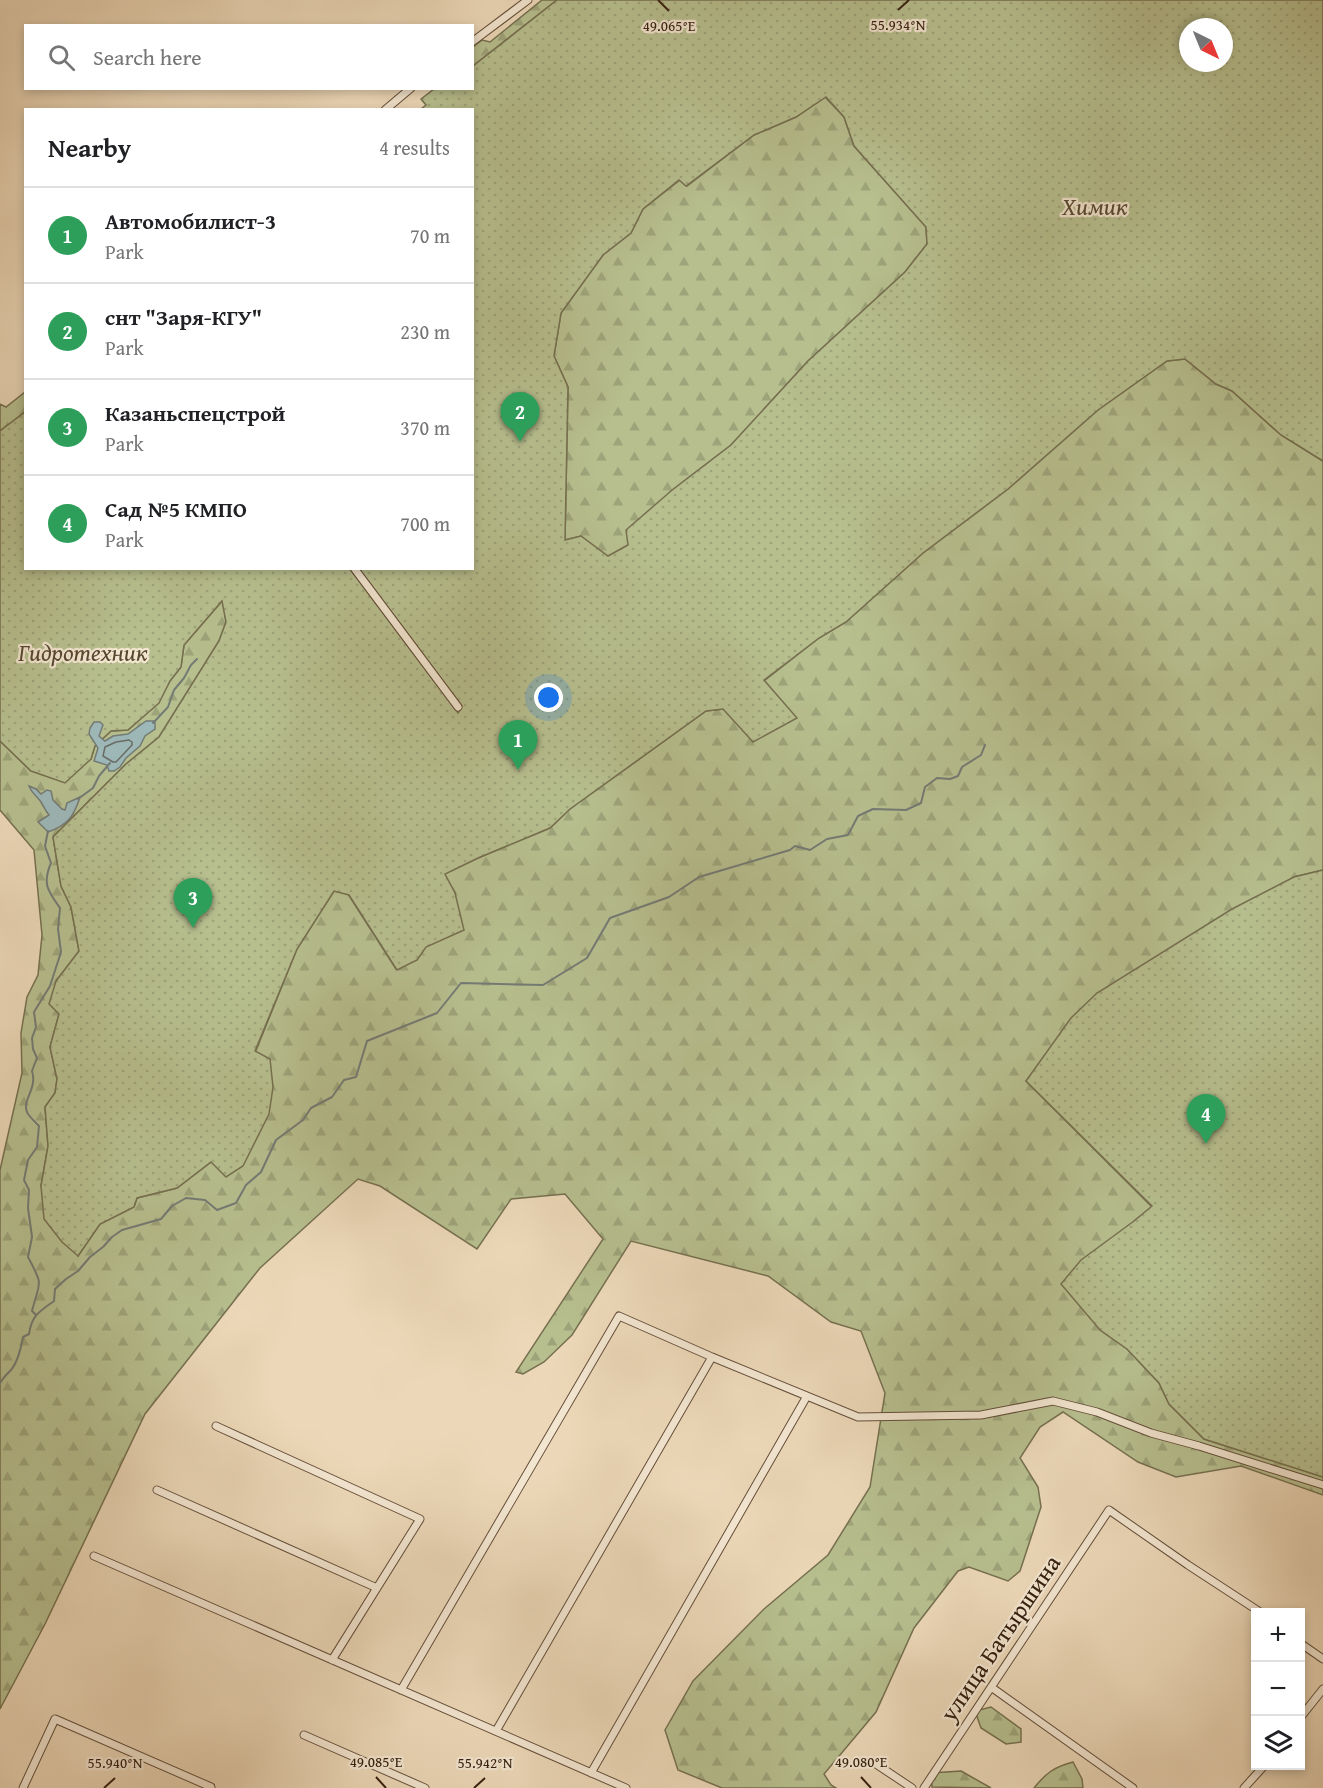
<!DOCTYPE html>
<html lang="en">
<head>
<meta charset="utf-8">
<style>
  :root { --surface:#fff; --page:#f6f6f6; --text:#202124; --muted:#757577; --line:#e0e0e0; --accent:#8f2418 }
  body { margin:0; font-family:"Gentium Book Plus",serif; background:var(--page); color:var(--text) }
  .controls { position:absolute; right:18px; bottom:18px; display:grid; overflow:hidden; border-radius:0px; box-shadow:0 3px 9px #0003 }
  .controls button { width:54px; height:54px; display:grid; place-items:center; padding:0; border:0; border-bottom:2px solid var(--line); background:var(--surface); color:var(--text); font:30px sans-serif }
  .compass { position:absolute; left:1179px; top:18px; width:54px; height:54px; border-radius:50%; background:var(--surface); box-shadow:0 3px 9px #0003; rotate:137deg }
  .you { position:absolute; left:549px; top:698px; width:21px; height:21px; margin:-15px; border:4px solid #fff; border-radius:50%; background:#1a73e8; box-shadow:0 0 0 9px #1a73e833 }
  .badge { display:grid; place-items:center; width:39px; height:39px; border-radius:50%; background:var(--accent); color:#fff; font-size:20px; font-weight:700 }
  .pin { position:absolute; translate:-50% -50px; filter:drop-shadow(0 2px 3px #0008) }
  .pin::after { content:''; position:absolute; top:32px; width:21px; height:18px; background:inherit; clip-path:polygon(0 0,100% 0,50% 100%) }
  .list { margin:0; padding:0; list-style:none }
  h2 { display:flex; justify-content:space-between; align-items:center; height:78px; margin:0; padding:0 24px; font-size:26px }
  h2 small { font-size:20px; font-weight:400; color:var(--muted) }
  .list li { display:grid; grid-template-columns:39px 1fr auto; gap:18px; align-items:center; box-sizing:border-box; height:96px; padding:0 24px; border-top:2px solid var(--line) }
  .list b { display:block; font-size:22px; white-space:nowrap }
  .list p { margin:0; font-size:20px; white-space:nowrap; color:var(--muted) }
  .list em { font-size:20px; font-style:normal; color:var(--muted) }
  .icon { flex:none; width:33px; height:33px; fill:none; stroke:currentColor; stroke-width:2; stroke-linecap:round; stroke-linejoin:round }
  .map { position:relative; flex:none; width:1323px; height:1788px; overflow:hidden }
  .search { position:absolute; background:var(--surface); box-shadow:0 3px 9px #0003; left:24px; top:24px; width:450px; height:66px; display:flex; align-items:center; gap:15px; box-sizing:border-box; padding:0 21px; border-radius:0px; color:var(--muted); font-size:22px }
  .panel { position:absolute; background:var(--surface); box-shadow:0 3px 9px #0003; left:24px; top:108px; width:450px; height:462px; border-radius:0px }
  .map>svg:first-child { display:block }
  .forest { fill:url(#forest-firs); stroke:#767050; stroke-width:1.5 }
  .garden { fill:url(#garden-dots); stroke:#767050; stroke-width:1.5; fill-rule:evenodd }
  .water { fill:#9db8b9; stroke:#747b75; stroke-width:1.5 }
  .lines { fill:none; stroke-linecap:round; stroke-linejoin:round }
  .shore { stroke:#6a6c64; stroke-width:1.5 }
  .stream { stroke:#747b75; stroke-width:2 }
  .street-casing { stroke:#644e3a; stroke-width:9 }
  .street { stroke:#f3e6d1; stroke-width:7 }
  .ticks { fill:none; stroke:#362010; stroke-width:2 }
  .labels { text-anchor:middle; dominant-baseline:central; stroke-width:4.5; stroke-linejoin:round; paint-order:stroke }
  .park-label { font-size:24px; font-style:italic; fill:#564830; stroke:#f3e6d1 }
  .street-label { font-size:24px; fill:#362010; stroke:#f3e6d1 }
  .ticks-label { font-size:15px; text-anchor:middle; fill:#362010; stroke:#f3e6d1; stroke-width:4.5; stroke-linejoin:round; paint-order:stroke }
</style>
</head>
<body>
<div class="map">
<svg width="1323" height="1788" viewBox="0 0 1323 1788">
  <defs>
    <pattern id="forest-firs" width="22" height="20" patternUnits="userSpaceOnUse" patternTransform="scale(1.5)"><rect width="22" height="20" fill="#b7bf8f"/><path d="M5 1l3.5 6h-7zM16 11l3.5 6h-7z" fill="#9ea47a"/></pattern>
    <pattern id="garden-dots" width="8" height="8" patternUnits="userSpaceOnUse" patternTransform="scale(1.5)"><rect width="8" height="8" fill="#b7bf8f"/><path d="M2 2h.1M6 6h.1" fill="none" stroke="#9ea47a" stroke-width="1.8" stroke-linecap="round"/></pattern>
  </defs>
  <rect width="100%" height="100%" fill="#ecd8b8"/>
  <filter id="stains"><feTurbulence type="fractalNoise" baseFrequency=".00333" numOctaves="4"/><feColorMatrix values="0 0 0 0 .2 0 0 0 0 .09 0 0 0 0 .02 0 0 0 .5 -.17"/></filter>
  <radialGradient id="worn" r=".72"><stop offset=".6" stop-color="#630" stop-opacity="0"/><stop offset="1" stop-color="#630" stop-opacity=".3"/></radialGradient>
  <path class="forest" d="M542,0H557L473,66V47L482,40L490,42Z
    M825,97L844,117L854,146L926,227L927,244L905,272L808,361L731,445L671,491L628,545L608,557L581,536L565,540L568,387L554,356L561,313L603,255L631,233L643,209L680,180L687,186L754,135L796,117Z
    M1185,359L1216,384L1232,391L1281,435L1323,461V870L1294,877L1026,1081L1152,1207L1134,1221L1100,1330L1127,1349L1159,1383L1169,1404L1204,1439L1323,1477V1495L1241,1466L1176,1477L1138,1462L1063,1412L1040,1427L1020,1458L1038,1487L1041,1507L1020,1571L1008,1581L969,1567L958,1571L914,1628L876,1712L824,1774L831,1785L836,1788H722L678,1770L665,1730L693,1681L764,1609L828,1555L870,1487L885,1393L861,1331L831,1322L768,1276L631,1241L572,1335L544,1362L523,1374L516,1372L603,1239L565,1194L511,1199L477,1249L380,1186L358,1179L260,1268L145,1414L45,1624L0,1709V1170L22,1073L21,1033L27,997L38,975L42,935L34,850L0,810V741L31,771L91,759L95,746L111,731L128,730L158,703L170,681L181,667L184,645L223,600L226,622L219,641L159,737L126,764L53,837L61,886L71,907L79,951L56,981L59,1014L50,1047L57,1079L55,1093L45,1107L48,1146L41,1186L78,1256L100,1224L134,1207L137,1198L177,1188L211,1162L297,949L334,891L348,894L396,969L417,960L455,893L444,874L478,858L550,828L570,809L706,711L723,709L764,681L819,638L846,622L923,553L1008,489L1098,410L1167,361Z
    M25,392V412L0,431V404L6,407Z
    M991,1707L1021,1729V1742L1006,1744L981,1728L975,1711Z
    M1073,1762L1082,1779L1083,1788H1034C1046,1773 1054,1767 1073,1762Z
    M961,1771L991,1788L932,1787L931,1773Z"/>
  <path class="garden" d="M557,0H1323V461L1281,435L1232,391L1216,384L1185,359L1167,361L1098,410L1008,489L923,553L846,622L819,638L764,680L797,718L753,742L723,709L706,711L570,809L550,828L478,858L445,874L455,893L464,930L426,947L417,960L397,970L349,895L334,891L297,949L255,1051L270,1059L273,1087L269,1114L243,1166L226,1177L211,1162L177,1188L137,1198L134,1207L100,1224L78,1256L62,1242L44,1219L41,1186L48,1146L45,1107L55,1093L57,1079L50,1047L59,1014L49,1004L56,981L79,951L71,907L61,886L53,837L126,764L159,737L219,641L226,622L222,601L184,645L181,667L170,681L159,703L128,730L111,731L95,746L91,759L65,783L31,771L0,741V431L25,412L26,568L350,569L458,713L462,706L359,569L472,568V110L421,109L426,105L421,99L434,89L472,88L473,66ZM1188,27H1224V63H1188ZM826,97L844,117L854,146L926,227L927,244L905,272L808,361L731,445L671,491L626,530L628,545L608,556L581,536L565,540L568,387L554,356L561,313L603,255L631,233L643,209L679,180L686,186L754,135L796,117Z
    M1323,870V1477L1204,1439L1169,1404L1159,1383L1127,1349L1100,1330L1061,1284L1081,1260L1134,1221L1152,1206L1026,1081L1071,1018L1097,993L1232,909L1294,877Z"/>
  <path class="water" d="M146,721H155V729L145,736L140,746L126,758L120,767L114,771H109L107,765L94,761L98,748L89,734L90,728L94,722H100L103,725L99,736L105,741L113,736L128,734Z
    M29,786L36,789L41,794L47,790L51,791L53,800L62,809L65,810L67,803L80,797C74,816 68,825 48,832L38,822L49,815C45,810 44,807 41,802C37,796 32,794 29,786Z"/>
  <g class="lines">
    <path class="shore" d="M129,740L132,742V745L116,762H113L103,756L105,747L116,742Z"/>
    <path class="stream" d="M153,723L168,707L174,690L184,678L191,665L197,659
      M78,799L93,788L99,776L110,763
      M36,1315L32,1311C40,1280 44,1287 28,1257L32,1237L28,1208L29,1190L24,1180L28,1160L37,1147L39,1126C35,1122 31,1118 28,1114C20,1101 38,1090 32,1071L37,1058L33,1049L32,1038L36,1027L34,1012L50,986L61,952L58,929L60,908C48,891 42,884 51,863L45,846L48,831
      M0,1383C3,1378 5,1376 10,1371C18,1363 21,1348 23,1337L29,1334C32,1315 39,1312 54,1301L55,1289L66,1279L78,1271L90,1257L103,1247L112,1237L122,1230L161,1219L172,1206L186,1198L205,1200L217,1210L236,1203L246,1185L261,1172L276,1140L303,1120L311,1108L332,1097L344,1080L356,1077L367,1041L437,1013L461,983L543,985L587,958L610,918L669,897L699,877L790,850L795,846L810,850L827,839L848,835L858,816L873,809L906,810L921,803L925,787L937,778L950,779L958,776L962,767L981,755L985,745"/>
    <g class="street-casing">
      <path id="street" d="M472,42L528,0
        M385,110L411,88
        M354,568L458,707
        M216,1426L420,1519L332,1660
        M157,1490L377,1588
        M94,1556L626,1788
        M1300,1643L1323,1659
        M991,1687L1133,1788
        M401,1690L619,1316L712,1357L858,1417L981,1415L1053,1401L1097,1412L1151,1433L1199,1446L1323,1485
        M1300,1718L1323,1689
        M496,1731L712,1357
        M304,1735L425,1788
        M873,1762L912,1788
        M591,1773L807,1396
        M23,1788L55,1719L211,1787V1788
        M924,1788L1109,1510L1188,1565L1260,1612
        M1244,1788L1264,1766"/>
    </g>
    <use href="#street" class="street"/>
  </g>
  <path class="ticks" d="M658,0L669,11M898,10L909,0M376,1777L386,1788M861,1777L871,1788M104,1788L115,1778M474,1788L485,1778"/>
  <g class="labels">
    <g class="park-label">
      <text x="1095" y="206">Химик</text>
      <text x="83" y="652">Гидротехник</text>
    </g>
    <g class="street-label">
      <text transform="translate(1000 1638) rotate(-56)">улица Батыршина</text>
    </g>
  </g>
  <g class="ticks-label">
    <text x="898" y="30">55.934°N</text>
    <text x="669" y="31">49.065°E</text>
    <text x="376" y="1767">49.085°E</text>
    <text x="861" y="1767">49.080°E</text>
    <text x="115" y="1768">55.940°N</text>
    <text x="485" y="1768">55.942°N</text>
  </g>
  <rect width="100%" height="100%" filter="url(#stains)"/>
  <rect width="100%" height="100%" fill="url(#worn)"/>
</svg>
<div class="controls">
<button>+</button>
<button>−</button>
<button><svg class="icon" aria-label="layers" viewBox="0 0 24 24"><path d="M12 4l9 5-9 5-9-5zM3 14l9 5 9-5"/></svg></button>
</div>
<svg class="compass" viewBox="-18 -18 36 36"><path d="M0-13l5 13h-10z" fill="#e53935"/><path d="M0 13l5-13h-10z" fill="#757577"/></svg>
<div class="you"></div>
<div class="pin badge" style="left:518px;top:770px;background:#2e9e5b">1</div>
<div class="pin badge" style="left:520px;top:442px;background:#2e9e5b">2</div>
<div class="pin badge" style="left:193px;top:928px;background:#2e9e5b">3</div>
<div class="pin badge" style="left:1206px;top:1144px;background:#2e9e5b">4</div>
<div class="search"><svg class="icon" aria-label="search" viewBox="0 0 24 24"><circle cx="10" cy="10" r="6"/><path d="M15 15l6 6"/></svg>Search here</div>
<section class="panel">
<h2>Nearby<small>4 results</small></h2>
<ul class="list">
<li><span class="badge" style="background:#2e9e5b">1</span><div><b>Автомобилист-3</b><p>Park</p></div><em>70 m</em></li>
<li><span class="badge" style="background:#2e9e5b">2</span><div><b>снт &quot;Заря-КГУ&quot;</b><p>Park</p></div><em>230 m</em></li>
<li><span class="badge" style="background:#2e9e5b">3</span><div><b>Казаньспецстрой</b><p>Park</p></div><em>370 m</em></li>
<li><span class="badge" style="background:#2e9e5b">4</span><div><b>Сад №5 КМПО</b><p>Park</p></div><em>700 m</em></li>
</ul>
</section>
</div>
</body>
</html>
